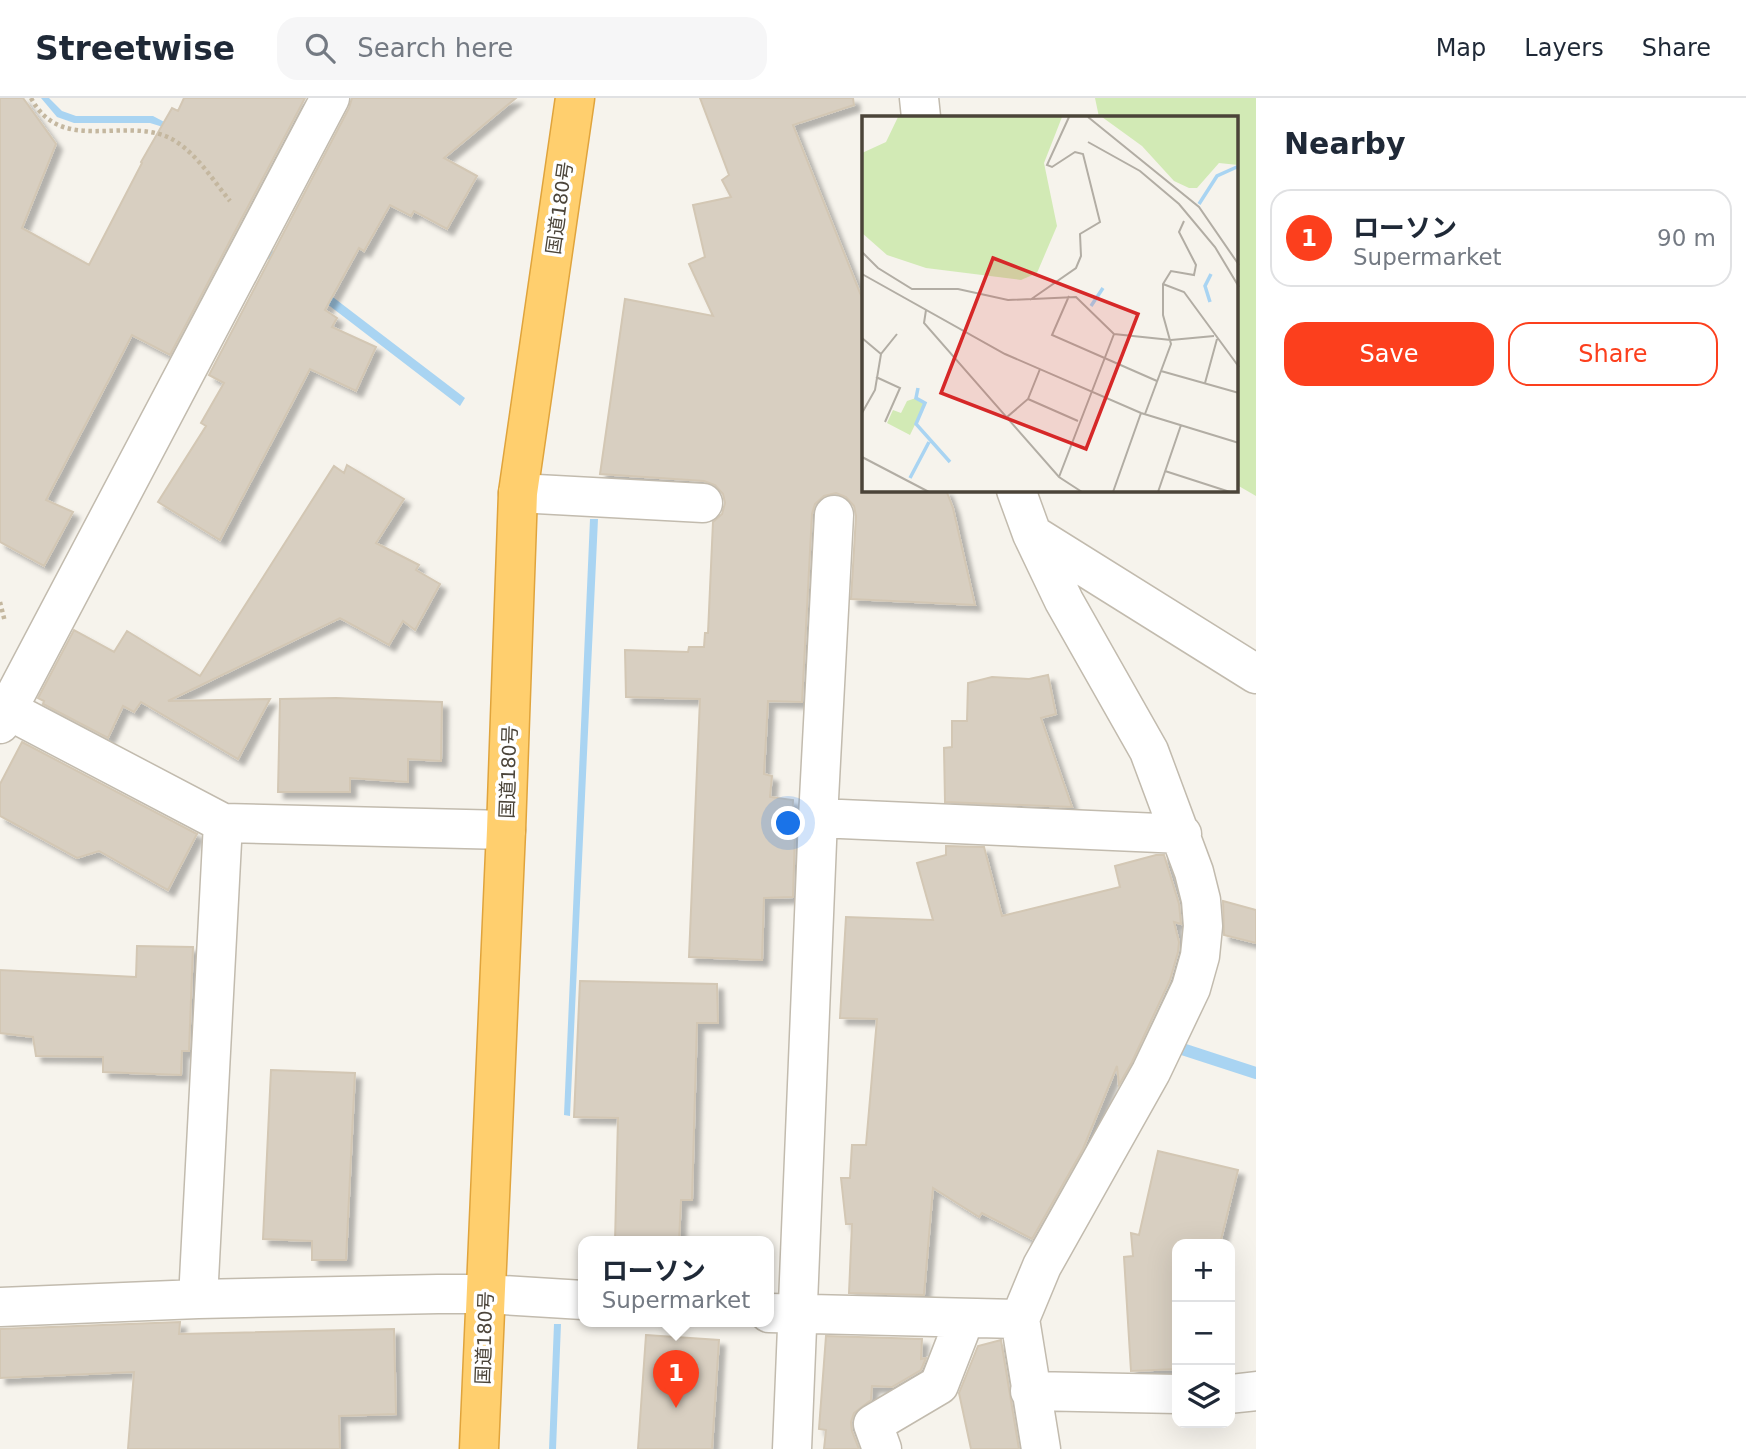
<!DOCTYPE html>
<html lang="en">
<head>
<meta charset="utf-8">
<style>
  :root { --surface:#fff; --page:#f6f6f7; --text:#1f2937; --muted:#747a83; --line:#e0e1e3; --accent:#fc3f1d }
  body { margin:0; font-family:"DejaVu Sans","Noto Sans JP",sans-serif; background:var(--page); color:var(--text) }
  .controls { position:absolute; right:21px; bottom:21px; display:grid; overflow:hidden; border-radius:14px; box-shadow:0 7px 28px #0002 }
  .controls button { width:63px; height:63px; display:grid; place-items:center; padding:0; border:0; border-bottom:2px solid var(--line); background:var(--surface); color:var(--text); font:35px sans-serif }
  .you { position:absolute; left:789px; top:726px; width:24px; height:24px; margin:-18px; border:5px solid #fff; border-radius:50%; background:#1a73e8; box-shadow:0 0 0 10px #1a73e833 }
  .badge { display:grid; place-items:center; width:46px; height:46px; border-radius:50%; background:var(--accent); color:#fff; font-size:23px; font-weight:700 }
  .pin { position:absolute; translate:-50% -58px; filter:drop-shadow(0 2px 4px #0008) }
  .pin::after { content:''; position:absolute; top:37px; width:24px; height:21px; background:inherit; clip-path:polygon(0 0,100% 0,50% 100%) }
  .popup { position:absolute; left:578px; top:1138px; width:196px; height:91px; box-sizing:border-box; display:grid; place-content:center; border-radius:14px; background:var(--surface); filter:drop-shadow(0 2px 5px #0005); font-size:23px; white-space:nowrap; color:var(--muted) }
  .popup b { font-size:26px; color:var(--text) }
  .popup::after { content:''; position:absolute; left:50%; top:100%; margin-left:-14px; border:14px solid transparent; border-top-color:var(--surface) }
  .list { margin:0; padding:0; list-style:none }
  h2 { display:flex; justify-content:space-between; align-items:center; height:91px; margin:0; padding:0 28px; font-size:30px }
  h2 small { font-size:23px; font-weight:400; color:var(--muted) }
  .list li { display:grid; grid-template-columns:46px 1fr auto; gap:21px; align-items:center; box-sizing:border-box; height:98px; margin:0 14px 14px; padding:0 14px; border:2px solid var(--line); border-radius:21px }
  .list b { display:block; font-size:26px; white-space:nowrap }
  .list p { margin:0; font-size:23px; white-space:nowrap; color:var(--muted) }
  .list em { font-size:23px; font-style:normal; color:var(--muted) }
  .actions { display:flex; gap:14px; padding:21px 28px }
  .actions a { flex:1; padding:16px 0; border:2px solid var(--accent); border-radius:21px; text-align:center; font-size:24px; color:var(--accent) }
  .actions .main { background:var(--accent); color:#fff }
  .icon { flex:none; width:38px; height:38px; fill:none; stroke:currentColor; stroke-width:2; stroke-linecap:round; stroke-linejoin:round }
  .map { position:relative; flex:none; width:1256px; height:1351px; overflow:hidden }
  header { display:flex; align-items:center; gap:42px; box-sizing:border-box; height:98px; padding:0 35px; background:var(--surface); border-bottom:2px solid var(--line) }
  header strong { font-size:33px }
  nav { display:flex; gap:38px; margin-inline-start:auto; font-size:24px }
  .search { width:490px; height:63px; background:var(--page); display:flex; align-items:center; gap:18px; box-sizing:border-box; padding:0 24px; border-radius:21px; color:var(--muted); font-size:26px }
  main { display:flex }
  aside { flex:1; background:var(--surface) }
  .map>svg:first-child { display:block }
  .green { fill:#d2eab5 }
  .water { fill:#a9d4f2 }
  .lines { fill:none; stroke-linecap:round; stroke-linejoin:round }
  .stream { stroke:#a9d4f2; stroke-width:12 }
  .building { fill:#d8cfc1; stroke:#d3c7b4; stroke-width:2; filter:url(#shadow) }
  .minor-casing { stroke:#c2bbae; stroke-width:41 }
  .highway-casing { stroke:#e0a43c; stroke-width:41 }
  .path { stroke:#c4b79f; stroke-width:4.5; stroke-dasharray:3.5 3.5; stroke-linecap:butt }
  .minor { stroke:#fff; stroke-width:38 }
  .highway { stroke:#ffcf6e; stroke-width:38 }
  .labels { text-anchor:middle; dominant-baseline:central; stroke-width:7; stroke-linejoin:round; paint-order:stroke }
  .street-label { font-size:19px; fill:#4b4439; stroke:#fff }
  .inset-river { fill:none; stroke:#a9d4f2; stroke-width:3.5 }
  .inset-road { fill:none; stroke:#b2ada4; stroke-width:2 }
  .view { fill:#d62828; fill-opacity:0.15; stroke:#d62828; stroke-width:3.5 }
  .inset-edge { fill:none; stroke:#4b4439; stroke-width:3.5 }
</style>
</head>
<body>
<header>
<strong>Streetwise</strong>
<div class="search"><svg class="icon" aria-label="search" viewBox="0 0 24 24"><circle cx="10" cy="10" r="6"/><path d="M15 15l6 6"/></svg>Search here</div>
<nav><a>Map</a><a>Layers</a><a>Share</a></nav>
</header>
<main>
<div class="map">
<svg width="1256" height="1351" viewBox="0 0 1256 1351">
  <defs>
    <filter id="shadow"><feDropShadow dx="6" dy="6" stdDeviation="2" flood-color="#0004"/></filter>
  </defs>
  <rect width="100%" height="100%" fill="#f6f3ec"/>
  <path class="green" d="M1095,0H1256V398L1237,387V19H1099Z"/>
  <path class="water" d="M41,0H49L62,13L76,18H153L189,37L150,25H74L57,19Z
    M266,148L465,300L460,308L262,156Z
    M590,421H598L570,1018L564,1017Z
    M554,1226H561L556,1351H549Z"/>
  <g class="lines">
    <path class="stream" d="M1176,949L1256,975"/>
  </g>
  <path class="building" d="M0,0H23L56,46L22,130L89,167L142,65L141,64L172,10L178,13L184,0H305L170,257L132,237L46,402L73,414L44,468L0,444Z
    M352,0H516L444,60L477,78L447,131L414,113L411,118L390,107L364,153L359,150L325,212L337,220L332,229L376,249L356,293L310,271L220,442L158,404L206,328L201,325L224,285L209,277L349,10Z
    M700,0H853L854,7L793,27L864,205V392H946L953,410L975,507L851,501L856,418L854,408L846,399L836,395L824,398L815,406L812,416L802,604L768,603L764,676L772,678L770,699L793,702L792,736H795L793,799L764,800L762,862L689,859L700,601L626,599L625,552L688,554L689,549H704L705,535H708L713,424L722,416L725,405L723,396L715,387L704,383L600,376L625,201L713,218L689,166L705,159L693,107L731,99L722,82L729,77Z
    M347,367L404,401L376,445L419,467L416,472L440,486L415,532L403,523L389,547L340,520L168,603L270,601L238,661L141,604L134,614L123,608L108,640L43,606L44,603L38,600L74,532L114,554L127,533L200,578L334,368L344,375Z
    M1048,577L1056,616L1041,620L1072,709L945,704L944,650L952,649V623H967L968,585L992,579L1029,581Z
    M336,600L442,604L441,663L408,661V684L350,680V694H278L280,601Z
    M22,644L197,736L168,792L99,753L77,760L0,718V686Z
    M946,748L984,749L1002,818L1120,789L1115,768L1156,757H1164L1179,806L1181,826L1174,824L1179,844L1178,854L1170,882L1132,964L1119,987L1117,968L1083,1051L1032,1141L982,1115L979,1119L933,1090L924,1197L849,1195L852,1126H846L841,1080H850L852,1047H866L877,921L840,920L846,819L933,822L917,765L946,757Z
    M1223,803L1256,812V845L1224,837Z
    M137,848L193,849L189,953H182L181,977L103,974V959L36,958L33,939L0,935V872L136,879Z
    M580,883L717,886L718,925H697L692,1102H681L679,1144H615L618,1020L574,1019Z
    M271,972L355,975L346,1162H312V1143L263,1141Z
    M1158,1053L1238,1072L1220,1146H1177V1271L1131,1273L1124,1159L1133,1158L1131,1135L1139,1137Z
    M180,1224L179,1236L394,1231L396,1316L339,1318L340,1351H128L134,1274L0,1280V1231Z
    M646,1237L719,1242L712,1351H638Z
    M826,1238L922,1241L921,1261L926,1260L921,1272L892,1289L872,1288L871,1302L854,1315L851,1324L852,1333L859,1351H824L826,1332L819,1331Z
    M1001,1242L1019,1351H971L959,1295L978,1248Z"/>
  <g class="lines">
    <g class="minor-casing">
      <path id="minor" d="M919,0L921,19
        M1016,392L1032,436L1064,503L1149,653L1194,774L1201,802L1203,828L1200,858L1191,890L1151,974L1042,1168L1020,1221L1041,1351
        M518,395L703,405
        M1032,436L1256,576
        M8,612L223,725L506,732
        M0,626L330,0
        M818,720L834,417
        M198,1201L223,725
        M0,1209L198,1201L438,1196H486L583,1202
        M769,1215L1020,1221
        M1030,1293L1177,1296
        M1230,1296L1256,1293
        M792,1351L818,720L1182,736
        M882,1351L873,1326L939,1287L965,1220"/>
    </g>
    <g class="highway-casing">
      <path id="highway" d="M479,1351L506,732L518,395L575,0"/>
    </g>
    <path class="path" d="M31,0C61,57 124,18 170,40C195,53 212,81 230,103
      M0,504L5,524"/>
    <use href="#minor" class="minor"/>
    <use href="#highway" class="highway"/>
  </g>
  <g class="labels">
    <g class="street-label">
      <text transform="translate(559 110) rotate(-82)">国道180号</text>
      <text transform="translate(508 674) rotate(-88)">国道180号</text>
      <text transform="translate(484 1240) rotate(-88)">国道180号</text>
    </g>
  </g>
  <g transform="translate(862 18)">
    <rect width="376" height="376" fill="#f6f3ec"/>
    <path d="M36,1H200L182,47L195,110L175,157L159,164L64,152L25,139L0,117V37L24,26ZM240,1H376V49L357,47L335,72H327L312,65L280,30ZM54,282L63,288L48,319L25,307L31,294L39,297L45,285Z" fill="#d2eab5"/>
    <path class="inset-river" d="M337,88L355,60L377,50M348,186L343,170L349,158M229,190L241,172M56,272L54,282L63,287L54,308L88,346M48,362L67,326"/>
    <path class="inset-road" d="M226,1L337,91L377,149M226,26L278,55L317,88L353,131L377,171M0,136L16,152L50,173H96L146,184L214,181L252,218L309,224L352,220M0,158L143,238L279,297L377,327M301,168L322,176L377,251M207,180L190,219L295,265M168,184L214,152L219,140L218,118L238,106L221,38L213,36L190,51L185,49L207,1M64,194L62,207L197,361L220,376M0,222L19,238M299,255L377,277M14,261L38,272L23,306M343,267L355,223M166,283L216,305M0,297L13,274L19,238L35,218M283,298L309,228L301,199V168L309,155L332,159L334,149L317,116L322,105M145,301L166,283L178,253M0,341L67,376M303,355L368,376M197,361L252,218M251,376L279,297M296,376L319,309"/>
    <path class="view" d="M131,142L276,198L224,333L79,277Z"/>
    <rect width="376" height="376" class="inset-edge"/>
  </g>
</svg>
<div class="controls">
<button>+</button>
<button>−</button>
<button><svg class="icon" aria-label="layers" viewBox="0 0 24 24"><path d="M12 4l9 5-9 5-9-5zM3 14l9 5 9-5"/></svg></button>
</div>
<div class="you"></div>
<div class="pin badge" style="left:676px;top:1310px">1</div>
<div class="popup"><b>ローソン</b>Supermarket</div>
</div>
<aside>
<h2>Nearby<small></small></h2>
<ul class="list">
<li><span class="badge">1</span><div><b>ローソン</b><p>Supermarket</p></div><em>90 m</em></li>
</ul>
<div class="actions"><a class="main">Save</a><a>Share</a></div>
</aside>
</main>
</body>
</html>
